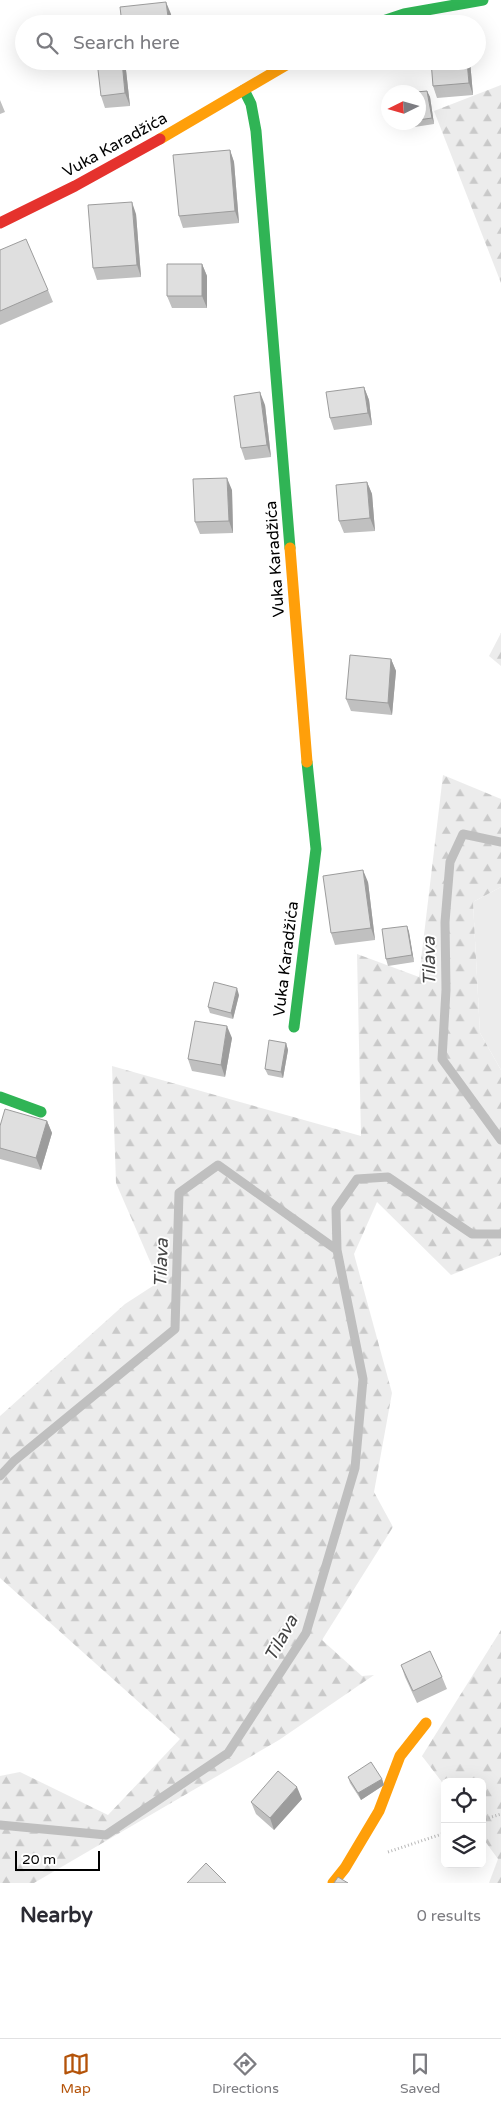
<!DOCTYPE html>
<html lang="en">
<head>
<meta charset="utf-8">
<style>
  :root { --surface:#fff; --page:#f2f2f3; --text:#2b2b33; --muted:#7c7c81; --line:#e1e1e2; --accent:#b45309 }
  body { margin:0; font-family:"Varela Round",sans-serif; background:var(--page); color:var(--text) }
  .controls { position:absolute; right:15px; bottom:15px; display:grid; overflow:hidden; border-radius:8px; box-shadow:0 5px 20px #0002 }
  .controls button { width:45px; height:45px; display:grid; place-items:center; padding:0; border:0; border-bottom:1px solid var(--line); background:var(--surface); color:var(--text); font:25px sans-serif }
  .compass { position:absolute; left:381px; top:85px; width:45px; height:45px; border-radius:50%; background:var(--surface); box-shadow:0 5px 20px #0002; rotate:265deg }
  .scale { position:absolute; left:15px; bottom:12px; width:85px; box-sizing:border-box; padding-left:5px; border:2px solid #000; border-top:0; font-size:14px; line-height:18px; white-space:nowrap; color:#000; -webkit-text-stroke:4px #fff; paint-order:stroke }
  .list { margin:0; padding:0; list-style:none }
  h2 { display:flex; justify-content:space-between; align-items:center; height:65px; margin:0; padding:0 20px; font-size:21px }
  h2 small { font-size:16px; font-weight:400; color:var(--muted) }
  .icon { flex:none; width:28px; height:28px; fill:none; stroke:currentColor; stroke-width:2; stroke-linecap:round; stroke-linejoin:round }
  .map { position:relative; flex:none; width:501px; height:1883px; overflow:hidden }
  .search { position:absolute; background:var(--surface); box-shadow:0 5px 20px #0002; left:15px; right:15px; top:15px; height:55px; display:flex; align-items:center; gap:12px; box-sizing:border-box; padding:0 18px; border-radius:28px; color:var(--muted); font-size:19px }
  .sheet { height:155px; background:var(--surface) }
  nav { display:flex; justify-content:space-around; align-items:center; box-sizing:border-box; height:70px; border-top:1px solid var(--line); background:var(--surface); font-size:14px; color:var(--muted) }
  nav a { display:grid; justify-items:center; gap:2px }
  nav .on { color:var(--accent) }
  .map>svg:first-child { display:block }
  .grass { fill:#ececec }
  .forest { fill:url(#forest-firs) }
  .lines { fill:none; stroke-linecap:round; stroke-linejoin:round }
  .stream { stroke:#bfbfbf; stroke-width:9 }
  .path { stroke:#b9b9b9; stroke-width:3; stroke-dasharray:1 2.5; stroke-linecap:butt }
  .fast { stroke:#30b455; stroke-width:11 }
  .slow { stroke:#ff9f0a; stroke-width:11 }
  .jam { stroke:#e5322d; stroke-width:11 }
  .wall { fill:#c0c0c0 }
  .shaded-wall { fill:#9c9c9c }
  .building { fill:#dfdfdf; stroke:#9c9c9c }
  .labels { text-anchor:middle; dominant-baseline:central; stroke-width:4; stroke-linejoin:round; paint-order:stroke }
  .street-label { font-size:16px; fill:#000; stroke:#fff }
  .water-label { font-size:18px; font-style:italic; fill:#444; stroke:#fff }
</style>
</head>
<body>
<div class="map">
<svg width="501" height="1883" viewBox="0 0 501 1883">
  <defs>
    <pattern id="forest-firs" width="22" height="20" patternUnits="userSpaceOnUse" patternTransform="scale(1.25)"><rect width="22" height="20" fill="#ececec"/><path d="M5 1l3.5 6h-7zM16 11l3.5 6h-7z" fill="#c9c9c9"/></pattern>
  </defs>
  <rect width="100%" height="100%" fill="#fff"/>
  <path class="grass" d="M501,887V1070L480,1033L473,902Z"/>
  <path class="forest" d="M501,85V283L434,111Z
    M501,633V666L489,656Z
    M443,775L501,799V887L473,902L480,1033L501,1070V1255L451,1275L377,1202L354,1254L392,1393L374,1492L393,1527L322,1640L362,1676L374,1675L279,1740L34,1883H0V1776L20,1772L108,1815L180,1739L0,1578V1416L125,1304L159,1282L116,1183L112,1066L361,1136L357,954L419,977Z
    M501,1630V1883H489L498,1859L482,1837V1782H445V1786L422,1756Z"/>
  <g class="lines">
    <path class="stream" d="M501,842L463,834L450,862L445,922L446,990L442,1059L501,1140
      M0,1476L14,1461L175,1329L179,1193L218,1165L337,1250L336,1209L357,1179L388,1177L472,1234H501
      M0,1825L106,1835L228,1753L306,1633L355,1468L363,1379L337,1250"/>
    <path class="path" d="M482,1820L501,1814
      M388,1852L445,1833"/>
    <path class="fast" d="M374,24L404,14L483,0
      M244,90L251,104L256,131L290,548
      M294,1027L316,849L307,762
      M0,1097L41,1112"/>
    <path class="slow" d="M160,139L293,61
      M290,548L307,762
      M333,1883L345,1868L379,1811L400,1756L426,1723"/>
    <path class="jam" d="M0,223L75,186L160,139"/>
  </g>
  <path class="wall" d="M125,61L130,106L105,108L101,96Z
    M470,61L473,95L437,98L433,86Z
    M427,91L430,97L434,124L408,128L406,122H418V92Z
    M0,100L5,112L0,114Z
    M230,150L234,162L239,223L183,228L179,216Z
    M136,214L141,277L97,280L93,268Z
    M0,250L48,290L53,302L0,325Z
    M202,264L207,276V308H172L167,296Z
    M364,387L369,400L372,425L334,430L330,418Z
    M265,405L271,457L245,460L241,448Z
    M367,482L372,494L375,531L344,533L339,521Z
    M232,490L233,533L200,534L195,522Z
    M391,659L396,671L392,715L351,711L346,699Z
    M368,882L375,940L335,945L331,933Z
    M407,926L409,932L414,962L388,966L386,959Z
    M239,995L233,1019L210,1013L208,1007Z
    M232,1038L225,1077L192,1071L188,1059Z
    M286,1043L288,1050L283,1078L268,1075L265,1069Z
    M47,1121L52,1133L41,1170L0,1159V1126Z
    M401,1665L442,1677L447,1689L417,1703L405,1677Z
    M348,1777L382,1779L384,1785L361,1800L350,1783Z
    M302,1799L274,1830L256,1814L251,1802Z"/>
  <path class="shaded-wall" d="M166,2L171,14L172,24H169Z
    M122,61H125L130,106L125,93Z
    M467,61H470L473,95L469,83Z
    M427,91L430,97L434,124L432,118Z
    M230,150L234,162L239,223L235,211Z
    M132,202L136,214L141,277L137,265Z
    M202,264L207,276V308L202,296Z
    M364,387L369,400L372,425L368,413Z
    M260,392L265,405L271,457L267,445Z
    M227,478L232,490L233,533L229,521Z
    M367,482L372,494L375,531L370,518Z
    M391,659L396,671L392,715L388,703Z
    M363,870L368,882L375,940L371,928Z
    M407,926L409,932L414,962L412,955Z
    M237,988L239,995L233,1019L231,1013Z
    M227,1026L232,1038L225,1077L221,1065Z
    M286,1043L288,1050L283,1078L281,1072Z
    M47,1121L52,1133L41,1170L36,1158Z
    M382,1779L384,1785L361,1800L358,1793Z
    M297,1787L302,1799L274,1830L270,1818Z"/>
  <path class="building" d="M166,2L169,24H122L120,7Z
    M97,61H122L125,93L101,96Z
    M431,61H467L469,83L433,86Z
    M427,91L432,118L418,120V92H416Z
    M230,150L235,211L179,216L173,155Z
    M132,202L137,265L93,268L88,205Z
    M26,239L48,290L0,311V250Z
    M167,264H202V296H167Z
    M364,387L368,413L330,418L326,392Z
    M260,392L267,445L241,448L234,396Z
    M227,478L229,521L195,522L193,479Z
    M367,482L370,518L339,521L336,485Z
    M350,655L391,659L388,703L346,699Z
    M363,870L371,928L331,933L323,876Z
    M407,926L412,955L386,959L382,929Z
    M214,982L237,988L231,1013L208,1007Z
    M195,1021L227,1026L221,1065L188,1059Z
    M269,1040L286,1043L281,1072L265,1069Z
    M5,1109L47,1121L36,1158L0,1148V1126Z
    M430,1651L442,1677L413,1691L401,1665Z
    M371,1762L382,1779L358,1793L348,1777Z
    M278,1771L297,1787L270,1818L251,1802Z
    M206,1863L226,1883H187Z
    M338,1877L348,1883H334Z"/>
  <g class="labels">
    <g class="street-label">
      <text transform="translate(115 145) rotate(-29)">Vuka Karadžića</text>
      <text transform="translate(275 559) rotate(-94)">Vuka Karadžića</text>
      <text transform="translate(286 959) rotate(-83)">Vuka Karadžića</text>
    </g>
    <g class="water-label">
      <text transform="translate(429 961) rotate(-91)">Tilava</text>
      <text transform="translate(161 1263) rotate(-88)">Tilava</text>
      <text transform="translate(281 1638) rotate(-61)">Tilava</text>
    </g>
  </g>
</svg>
<div class="controls">
<button><svg class="icon" aria-label="locate" viewBox="0 0 24 24"><circle cx="12" cy="12" r="6"/><path d="M12 2v4M12 18v4M2 12h4M18 12h4"/></svg></button>
<button><svg class="icon" aria-label="layers" viewBox="0 0 24 24"><path d="M12 4l9 5-9 5-9-5zM3 14l9 5 9-5"/></svg></button>
</div>
<svg class="compass" viewBox="-18 -18 36 36"><path d="M0-13l5 13h-10z" fill="#e53935"/><path d="M0 13l5-13h-10z" fill="#7c7c81"/></svg>
<div class="scale">20 m</div>
<div class="search"><svg class="icon" aria-label="search" viewBox="0 0 24 24"><circle cx="10" cy="10" r="6"/><path d="M15 15l6 6"/></svg>Search here</div>
</div>
<section class="sheet">
<h2>Nearby<small>0 results</small></h2>
<ul class="list">
</ul>
</section>
<nav>
<a class="on"><svg class="icon" aria-label="map" viewBox="0 0 24 24"><path d="M3 6l6-2 6 2 6-2v14l-6 2-6-2-6 2zM9 4v14M15 6v14"/></svg>Map</a>
<a><svg class="icon" aria-label="directions" viewBox="0 0 24 24"><path d="M12 3l9 9-9 9-9-9zM9 14v-3h6M13 9l2 2-2 2"/></svg>Directions</a>
<a><svg class="icon" aria-label="saved" viewBox="0 0 24 24"><path d="M7 4h10v16l-5-4-5 4z"/></svg>Saved</a>
</nav>
</body>
</html>
